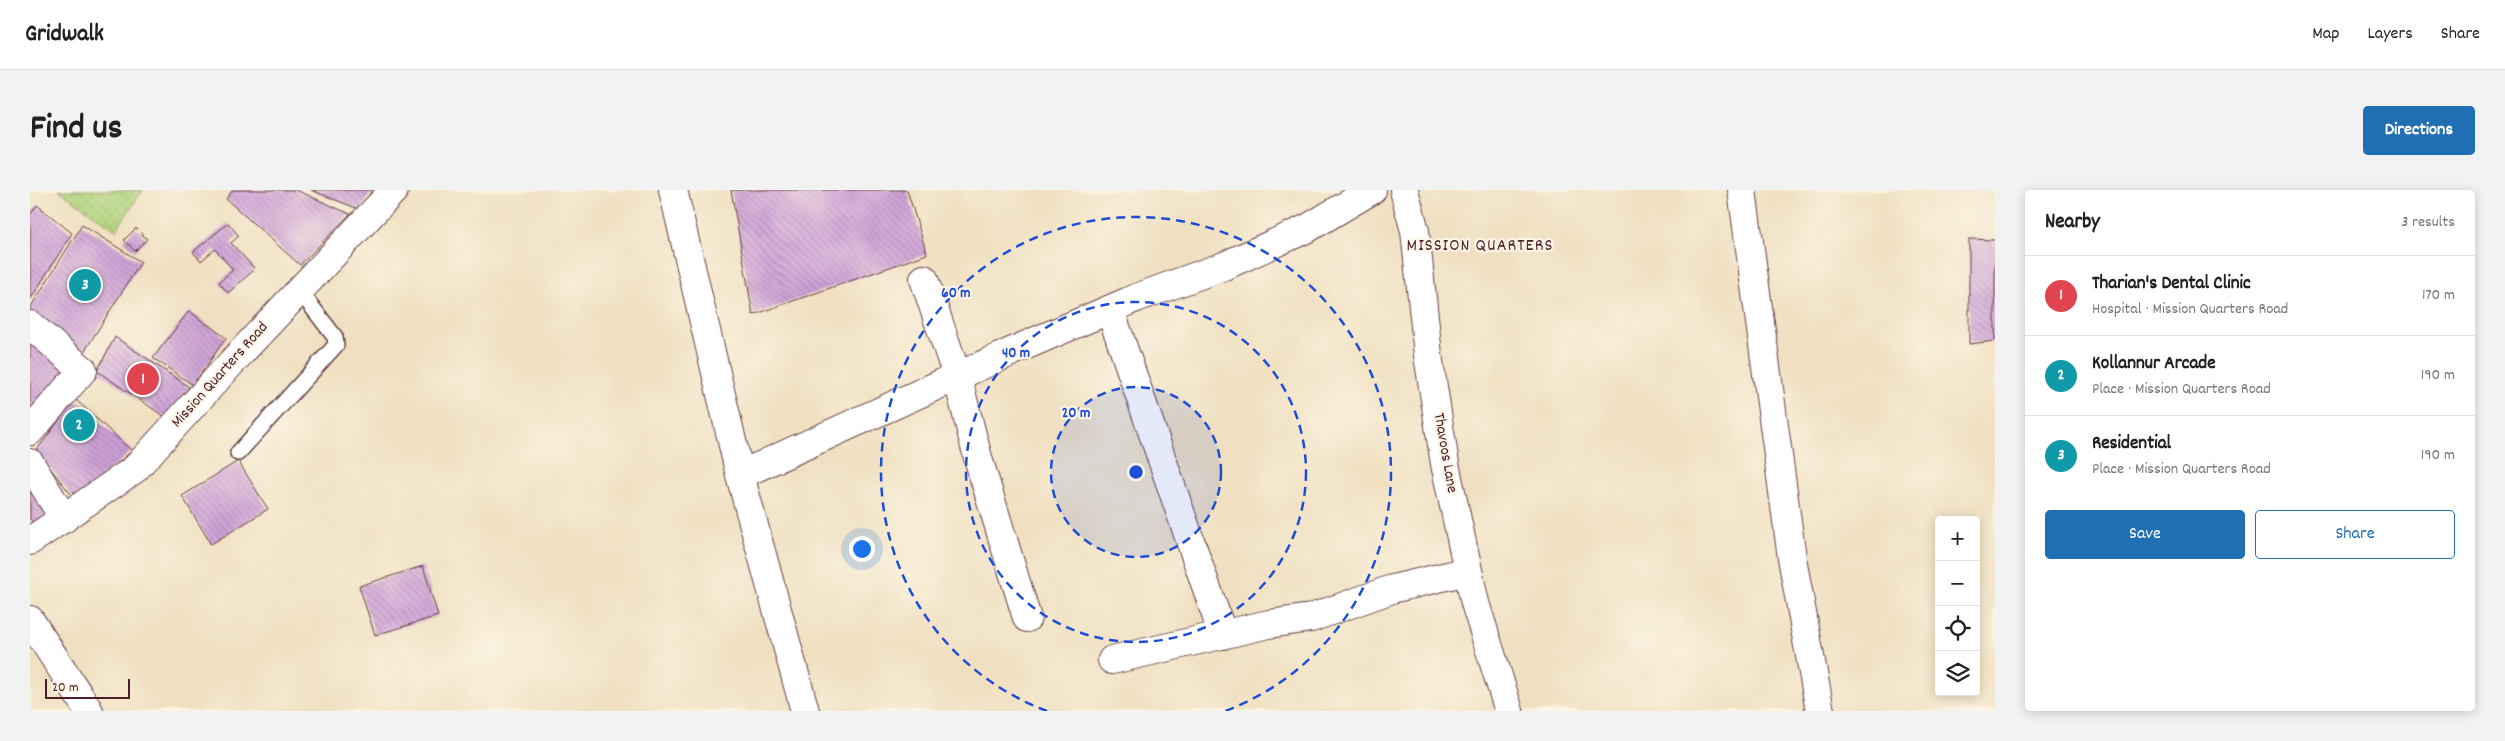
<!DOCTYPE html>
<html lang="en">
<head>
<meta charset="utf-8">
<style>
  :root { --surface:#fff; --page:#f2f2f2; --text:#222; --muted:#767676; --line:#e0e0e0; --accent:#1f6fb2 }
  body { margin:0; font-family:Dekko,sans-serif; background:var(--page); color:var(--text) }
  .controls { position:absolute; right:15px; bottom:15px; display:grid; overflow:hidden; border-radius:5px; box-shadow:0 2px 12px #0003 }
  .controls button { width:45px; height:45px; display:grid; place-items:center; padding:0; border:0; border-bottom:1px solid var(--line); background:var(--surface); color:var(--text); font:25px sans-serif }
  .scale { position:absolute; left:15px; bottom:12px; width:85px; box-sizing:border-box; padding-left:5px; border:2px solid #4a1f2b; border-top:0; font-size:14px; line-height:18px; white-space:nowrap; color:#4a1f2b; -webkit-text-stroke:4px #fcf5e5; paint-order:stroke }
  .you { position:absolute; left:831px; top:358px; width:18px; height:18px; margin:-12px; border:4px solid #fff; border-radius:50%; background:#1a73e8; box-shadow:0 0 0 8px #1a73e833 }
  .badge { display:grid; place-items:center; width:32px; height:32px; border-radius:50%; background:var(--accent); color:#fff; font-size:16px; font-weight:700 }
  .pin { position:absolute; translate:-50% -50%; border:2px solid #fff; box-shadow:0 1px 5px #0006 }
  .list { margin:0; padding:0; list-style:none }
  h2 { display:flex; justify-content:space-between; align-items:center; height:65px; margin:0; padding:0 20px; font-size:21px }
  h2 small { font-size:16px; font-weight:400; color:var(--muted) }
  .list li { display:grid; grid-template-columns:32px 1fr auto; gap:15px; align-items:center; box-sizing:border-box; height:80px; padding:0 20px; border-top:1px solid var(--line) }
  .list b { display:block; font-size:19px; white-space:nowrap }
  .list p { margin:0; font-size:16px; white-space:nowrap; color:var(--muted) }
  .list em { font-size:16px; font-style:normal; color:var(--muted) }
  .actions { display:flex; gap:10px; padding:15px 20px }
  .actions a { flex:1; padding:11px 0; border:1px solid var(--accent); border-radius:5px; text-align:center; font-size:18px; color:var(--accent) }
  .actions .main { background:var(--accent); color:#fff }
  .icon { flex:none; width:28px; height:28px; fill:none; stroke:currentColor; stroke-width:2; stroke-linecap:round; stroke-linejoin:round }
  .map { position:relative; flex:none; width:1965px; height:521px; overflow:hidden; border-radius:5px }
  header { display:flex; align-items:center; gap:30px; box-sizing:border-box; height:70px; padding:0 25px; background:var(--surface); border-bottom:1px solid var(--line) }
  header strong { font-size:24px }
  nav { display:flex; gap:28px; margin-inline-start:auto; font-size:18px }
  .intro { display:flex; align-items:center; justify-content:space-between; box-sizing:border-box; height:120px; padding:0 30px }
  h1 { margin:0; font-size:35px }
  .button { padding:12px 22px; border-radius:5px; background:var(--accent); color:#fff; font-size:18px; font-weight:700 }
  main { display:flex; gap:30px; padding:0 30px }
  aside { flex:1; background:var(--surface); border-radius:5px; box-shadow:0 2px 12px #0003 }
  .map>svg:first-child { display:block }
  .grass { fill:url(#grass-dots); stroke:#7e7a54 }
  .building { fill:url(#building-back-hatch) }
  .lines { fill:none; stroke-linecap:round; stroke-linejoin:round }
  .lane-casing { stroke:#633c42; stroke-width:18 }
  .street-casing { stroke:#633c42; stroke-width:30 }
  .secondary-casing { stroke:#633c42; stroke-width:30 }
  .lane { stroke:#fff; stroke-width:15 }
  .street { stroke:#fff; stroke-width:28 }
  .secondary { stroke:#fff; stroke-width:28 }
  .ring { fill:none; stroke:#1d4ed8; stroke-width:2.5; stroke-dasharray:9 6 }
  .labels { text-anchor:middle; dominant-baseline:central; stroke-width:4.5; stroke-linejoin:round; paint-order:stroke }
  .street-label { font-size:16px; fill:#4a1f2b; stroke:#fcf5e5 }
  .neighbourhood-label { font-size:18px; letter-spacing:1px; fill:#4a1f2b; stroke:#fcf5e5 }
  .centre { fill:#1d4ed8; stroke:#fcf5e5; stroke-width:2.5 }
  .ring-label { font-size:15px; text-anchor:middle; font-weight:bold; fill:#1d4ed8; stroke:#fcf5e5; stroke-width:4.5; stroke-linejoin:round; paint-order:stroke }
</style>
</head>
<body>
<header>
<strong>Gridwalk</strong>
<nav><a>Map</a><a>Layers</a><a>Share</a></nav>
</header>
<div class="intro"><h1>Find us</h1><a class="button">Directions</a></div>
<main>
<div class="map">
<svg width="1965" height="521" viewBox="0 0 1965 521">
  <defs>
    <pattern id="grass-dots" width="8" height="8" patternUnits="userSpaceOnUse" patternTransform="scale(1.25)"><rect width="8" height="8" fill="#b1d47d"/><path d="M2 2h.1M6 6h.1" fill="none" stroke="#9ab66c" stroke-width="1.8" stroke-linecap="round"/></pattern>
    <pattern id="building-back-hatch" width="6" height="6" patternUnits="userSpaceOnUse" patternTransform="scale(1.25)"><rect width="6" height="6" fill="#cd9fd7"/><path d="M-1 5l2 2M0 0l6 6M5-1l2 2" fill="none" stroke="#a881af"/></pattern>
  </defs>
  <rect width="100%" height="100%" fill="#fcf5e5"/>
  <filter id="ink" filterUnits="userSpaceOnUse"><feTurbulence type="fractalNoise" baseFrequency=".02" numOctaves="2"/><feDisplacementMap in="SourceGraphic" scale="10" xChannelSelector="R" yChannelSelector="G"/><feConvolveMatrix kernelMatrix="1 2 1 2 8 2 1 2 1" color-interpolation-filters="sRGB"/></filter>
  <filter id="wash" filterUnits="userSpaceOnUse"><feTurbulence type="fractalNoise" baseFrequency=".0096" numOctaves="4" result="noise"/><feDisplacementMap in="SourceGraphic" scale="20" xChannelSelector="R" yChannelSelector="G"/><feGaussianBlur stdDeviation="1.12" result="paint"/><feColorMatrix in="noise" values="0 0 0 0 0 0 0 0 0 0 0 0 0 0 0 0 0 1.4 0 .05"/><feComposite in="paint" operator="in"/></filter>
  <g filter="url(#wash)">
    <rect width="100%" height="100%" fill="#f0e0c1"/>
    <path class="grass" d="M29,0H113L86,40Z"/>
    <g id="blocks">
      <path class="building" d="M203,0H266L320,24L270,75L196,9Z
        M281,0H342L331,20Z
        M701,0H877L897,64L723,125Z
        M7,15L42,43L0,110V25Z
        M198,33L209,46L201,53L225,79L198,103L189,92L203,80L185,59L171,71L163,62Z
        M52,35L111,72L52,165L0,133V118Z
        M106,38L117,49L105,61L94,50Z
        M1939,49L1965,50V151L1939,154Z
        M159,121L196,148L163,195L123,168Z
        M0,142L41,182L0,226Z
        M85,147L159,197L135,227L67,181Z
        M45,209L102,261L45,309L6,261Z
        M208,271L238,319L181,354L152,306Z
        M0,289L21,319L5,334L0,329Z
        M393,376L408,426L345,445L329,396Z"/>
    </g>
  </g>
  <g filter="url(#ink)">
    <use href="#blocks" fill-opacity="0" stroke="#633c42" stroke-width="1"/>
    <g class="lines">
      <g class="lane-casing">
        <path id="lane" d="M208,263L306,155L305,147L269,100"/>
      </g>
      <g class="street-casing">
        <path id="street" d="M643,0L710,285L775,521
          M1374,0L1385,41L1398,165L1415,274L1445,413L1479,521
          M1712,0L1762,368L1790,521
          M894,89L927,186L948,268L997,428
          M1080,120L1193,445
          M0,135L53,180L0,241
          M0,273L34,329
          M710,285L992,157L1106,108L1194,76L1278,38L1342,0
          M0,430L59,521
          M1082,470L1239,434L1281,428L1362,399L1438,381"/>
      </g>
      <g class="secondary-casing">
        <path id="secondary" d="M0,351L105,279L204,170L364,0"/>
      </g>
      <use href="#lane" class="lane"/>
      <use href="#street" class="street"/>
      <use href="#secondary" class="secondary"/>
    </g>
  </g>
  <circle cx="1106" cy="282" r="85" fill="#1d4ed8" fill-opacity=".12"/>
  <g class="ring">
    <circle cx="1106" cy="282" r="85"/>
    <circle cx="1106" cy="282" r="170"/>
    <path d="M1017 521A255 255 0 1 1 1195 521"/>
  </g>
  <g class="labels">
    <g class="street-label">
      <text transform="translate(190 185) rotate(-48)">Mission Quarters Road</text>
      <text transform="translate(1415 263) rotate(80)">Thavoos Lane</text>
    </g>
    <g class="neighbourhood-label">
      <text x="1450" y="56">MISSION QUARTERS</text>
    </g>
  </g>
  <circle cx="1106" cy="282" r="8" class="centre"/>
  <g class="ring-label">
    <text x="926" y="107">60 m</text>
    <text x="986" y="167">40 m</text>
    <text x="1046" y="227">20 m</text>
  </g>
</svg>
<div class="controls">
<button>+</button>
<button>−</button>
<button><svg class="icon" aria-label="locate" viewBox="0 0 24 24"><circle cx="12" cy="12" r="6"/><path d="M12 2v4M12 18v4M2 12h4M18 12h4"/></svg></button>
<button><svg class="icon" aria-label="layers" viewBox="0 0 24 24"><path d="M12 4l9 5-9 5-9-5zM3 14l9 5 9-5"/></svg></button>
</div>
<div class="scale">20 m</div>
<div class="you"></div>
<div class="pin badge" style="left:113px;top:189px;background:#e0444e">1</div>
<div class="pin badge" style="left:49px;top:235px;background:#0f9aa8">2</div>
<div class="pin badge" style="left:55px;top:95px;background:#0f9aa8">3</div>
</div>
<aside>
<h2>Nearby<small>3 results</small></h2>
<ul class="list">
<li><span class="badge" style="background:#e0444e">1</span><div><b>Tharian's Dental Clinic</b><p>Hospital · Mission Quarters Road</p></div><em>170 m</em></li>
<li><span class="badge" style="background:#0f9aa8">2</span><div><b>Kollannur Arcade</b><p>Place · Mission Quarters Road</p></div><em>190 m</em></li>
<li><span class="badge" style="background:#0f9aa8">3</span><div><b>Residential</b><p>Place · Mission Quarters Road</p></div><em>190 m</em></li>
</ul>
<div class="actions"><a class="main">Save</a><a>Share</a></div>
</aside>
</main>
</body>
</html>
